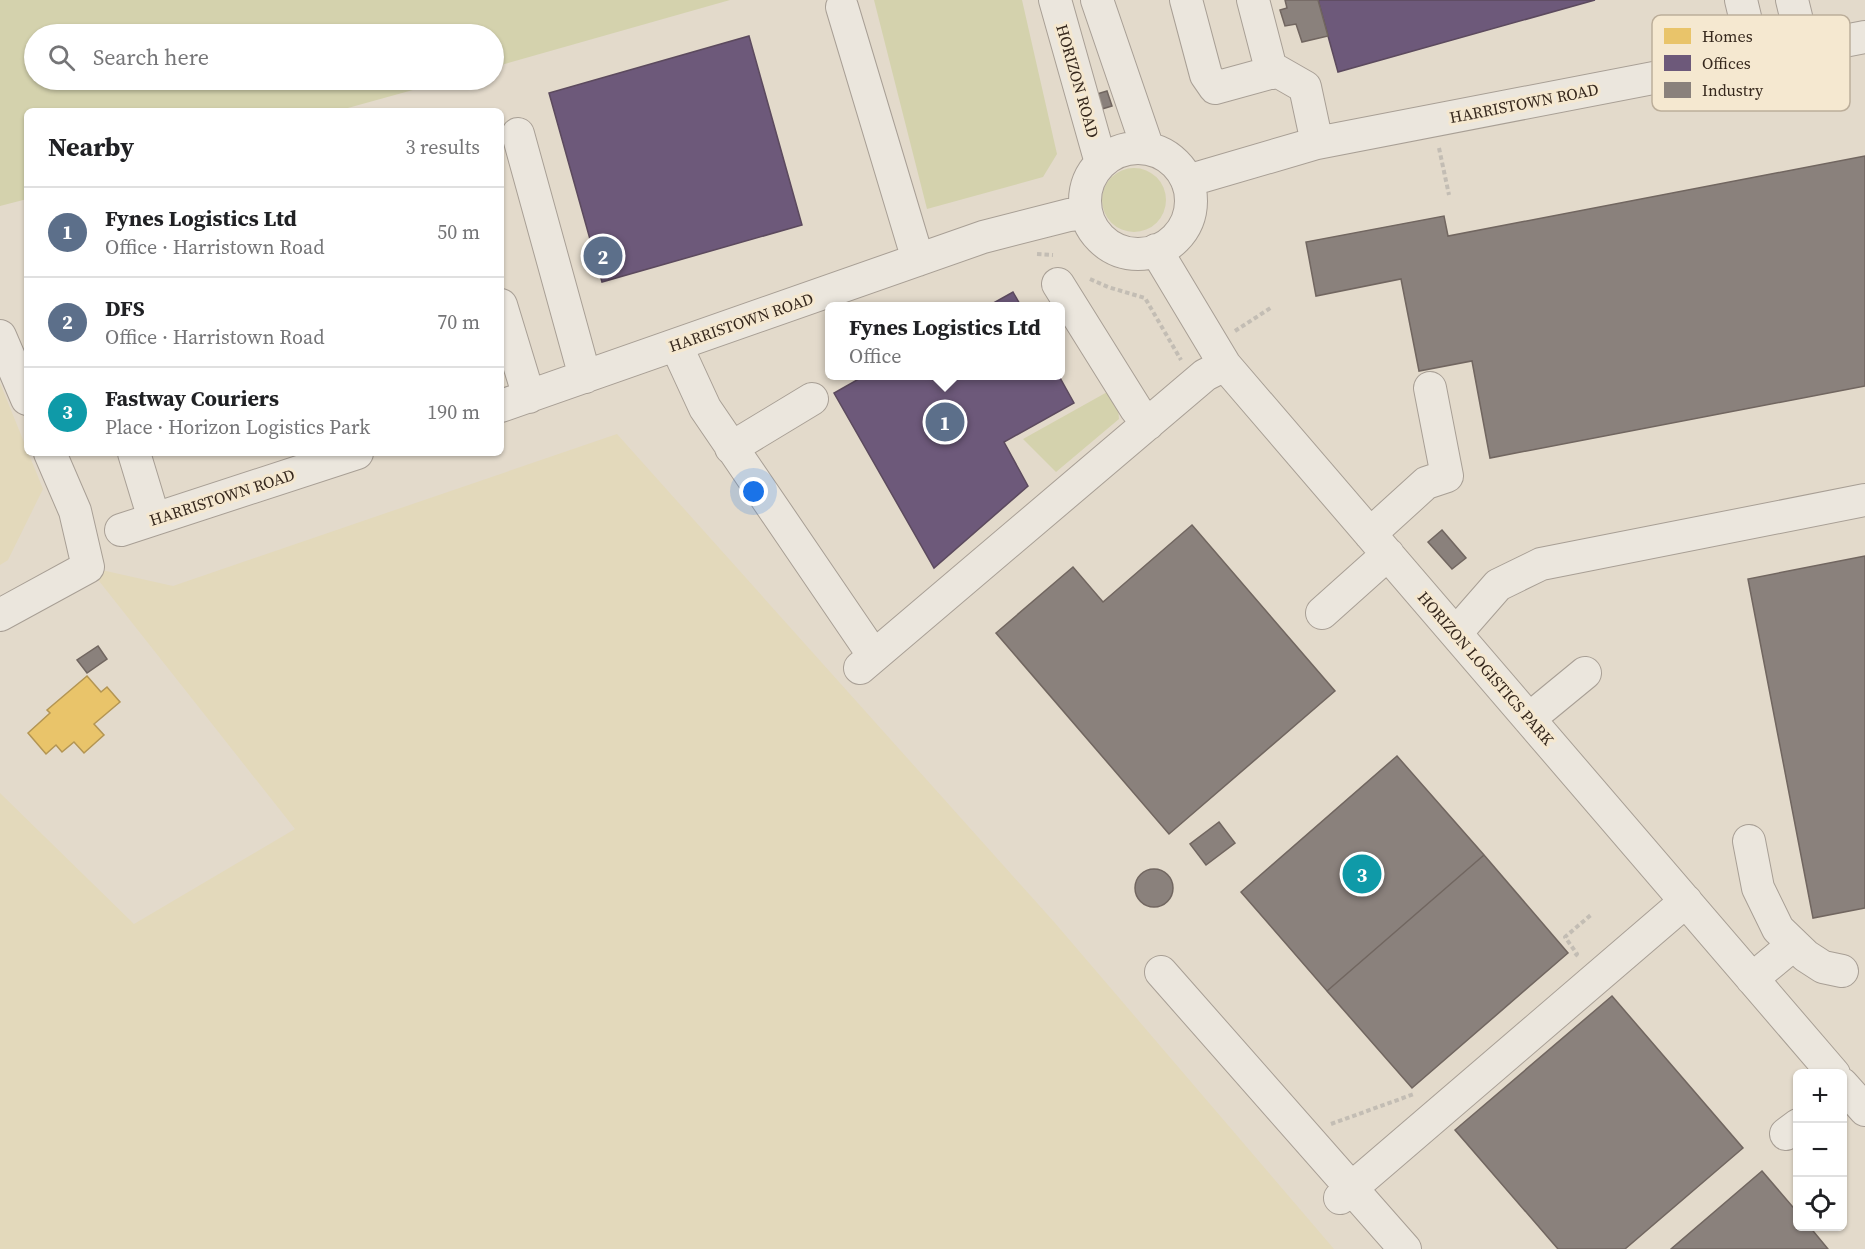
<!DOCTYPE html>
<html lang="en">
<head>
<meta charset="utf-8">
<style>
  :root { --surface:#fff; --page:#f2f2f2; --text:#202124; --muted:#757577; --line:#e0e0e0; --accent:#d93025 }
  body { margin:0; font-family:"Source Serif 4",serif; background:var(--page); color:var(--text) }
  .controls { position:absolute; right:18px; bottom:18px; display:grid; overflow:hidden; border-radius:9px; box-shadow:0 2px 4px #0004 }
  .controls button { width:54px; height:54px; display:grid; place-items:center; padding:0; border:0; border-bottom:2px solid var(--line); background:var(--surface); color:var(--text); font:30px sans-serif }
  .you { position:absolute; left:754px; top:492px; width:21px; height:21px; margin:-15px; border:4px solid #fff; border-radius:50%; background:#1a73e8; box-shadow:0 0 0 9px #1a73e833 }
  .badge { display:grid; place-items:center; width:39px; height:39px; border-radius:50%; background:var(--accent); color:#fff; font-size:20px; font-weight:700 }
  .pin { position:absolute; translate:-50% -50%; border:3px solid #fff; box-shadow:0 2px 6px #0006 }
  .popup { position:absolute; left:825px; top:302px; width:240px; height:78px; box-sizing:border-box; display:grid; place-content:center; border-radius:9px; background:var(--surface); filter:drop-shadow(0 2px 4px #0005); font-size:20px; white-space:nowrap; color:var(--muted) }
  .popup b { font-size:22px; color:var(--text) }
  .popup::after { content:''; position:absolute; left:50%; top:100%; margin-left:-12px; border:12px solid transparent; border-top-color:var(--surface) }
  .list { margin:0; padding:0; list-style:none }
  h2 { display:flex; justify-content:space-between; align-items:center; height:78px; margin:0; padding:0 24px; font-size:26px }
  h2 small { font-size:20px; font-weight:400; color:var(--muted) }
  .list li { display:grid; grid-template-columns:39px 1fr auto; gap:18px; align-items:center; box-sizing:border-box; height:90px; padding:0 24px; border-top:2px solid var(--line) }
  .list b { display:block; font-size:22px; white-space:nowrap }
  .list p { margin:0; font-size:20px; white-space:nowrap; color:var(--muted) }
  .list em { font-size:20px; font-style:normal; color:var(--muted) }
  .icon { flex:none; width:33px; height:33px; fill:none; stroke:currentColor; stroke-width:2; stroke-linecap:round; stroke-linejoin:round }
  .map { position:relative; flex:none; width:1865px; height:1249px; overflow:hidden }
  .search { position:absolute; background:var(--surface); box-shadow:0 2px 4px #0004; left:24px; top:24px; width:480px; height:66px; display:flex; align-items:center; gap:15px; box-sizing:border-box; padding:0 21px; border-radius:33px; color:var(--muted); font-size:22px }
  .panel { position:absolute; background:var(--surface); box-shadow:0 2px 4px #0004; left:24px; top:108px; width:480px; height:348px; border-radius:9px }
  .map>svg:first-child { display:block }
  .farmland { fill:#e3d9bb }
  .green { fill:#d4d2ad }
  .homes { fill:#e9c46a; stroke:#b39553; stroke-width:1.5 }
  .offices { fill:#6d597a; stroke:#5c4a5e; stroke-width:1.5 }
  .industry { fill:#8a817c; stroke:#716660; stroke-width:1.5 }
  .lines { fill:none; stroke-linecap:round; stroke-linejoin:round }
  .minor-casing { stroke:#a89f95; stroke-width:34 }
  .path { stroke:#c3bdb4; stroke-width:4; stroke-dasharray:4.5 3; stroke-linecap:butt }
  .minor { stroke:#ebe6dd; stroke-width:32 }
  .labels { text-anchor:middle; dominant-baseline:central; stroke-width:6; stroke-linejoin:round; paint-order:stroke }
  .street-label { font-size:16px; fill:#36281d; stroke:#f5e8d0 }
  .key { fill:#f5e8d0; stroke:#bcae9a; stroke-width:1.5 }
  .key-label { font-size:16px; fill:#36281d }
</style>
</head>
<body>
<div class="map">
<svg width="1865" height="1249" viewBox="0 0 1865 1249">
  <rect width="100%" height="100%" fill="#e3dacb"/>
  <path class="farmland" d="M0,383L43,489L8,560L0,565Z
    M617,434L1055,923L1334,1249H0V793L134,924L295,829L88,567L173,586Z"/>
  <path class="green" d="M0,0H730L494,67V34H34V80H449L337,111H27V199L0,206Z
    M874,0H1022L1057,154L1043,177L927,209Z
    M1102 200a32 32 0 1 1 64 0a32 32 0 1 1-64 0Z
    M1109,391L1118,408L1119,419L1056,472L1023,439Z"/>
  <path class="homes" d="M87,676L101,692L107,687L120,702L94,724L104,735L84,753L74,742L62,752L56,745L46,754L28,733L50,713L47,710Z"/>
  <path class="offices" d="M1318,0H1595L1338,72Z
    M749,36L802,225L602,282L549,93Z
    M1013,292L1021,306H988Z
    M864,376H1059L1074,403L1004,442L1028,486L934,568L834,393Z"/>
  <path class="industry" d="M1285,0H1318L1328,36L1302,42L1296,24L1285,26L1280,10L1287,8Z
    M1107,91L1112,106L1102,109L1097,94Z
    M1865,156V386L1490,458L1472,361L1419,371L1401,279L1316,296L1306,242L1444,216L1448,236Z
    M1192,525L1335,691L1169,834L996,633L1073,567L1103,602Z
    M1442,530L1466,558L1452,569L1428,542Z
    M1865,556V908L1813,918L1748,579Z
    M98,646L107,659L87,673L77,660Z
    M1397,756L1484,855L1327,991L1241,892Z
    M1219,822L1235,843L1206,865L1190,844Z
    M1484,855L1568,953L1412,1088L1327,991Z
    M1135 888a19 19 0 1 1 38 0a19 19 0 1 1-38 0Z
    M1612,996L1743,1148L1625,1249H1558L1455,1130Z
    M1762,1171L1798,1213V1226H1809L1828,1249H1671Z"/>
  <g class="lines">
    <g class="minor-casing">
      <path id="minor" d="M1055,0L1101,163
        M1097,0L1148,149
        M1186,0L1206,75L1215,88L1277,71L1305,87L1317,143
        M1253,0L1272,73
        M1741,0L1755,59
        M1792,0L1804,49
        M842,7L918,260
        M518,134L585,377
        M1085 201a53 53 0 1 1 106 0a53 53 0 1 1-106 0Z
        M1187,181L1317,143L1865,37
        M1156,250L1225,365L1834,1074
        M1058,284L1136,409L1148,424
        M501,305L529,397
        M0,336L27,399
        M676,345L705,408L874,656
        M501,406L983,237L1069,215L1086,213
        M731,448L812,399
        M134,453L154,519
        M121,530L357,453
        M1370,534L1426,483L1447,476L1430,388
        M1322,613L1388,554
        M0,615L88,567L75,511L50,453
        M1456,633L1498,585L1541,564L1865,500
        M860,668L1205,375L1225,365
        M1529,719L1585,673
        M1749,841L1758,888L1778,929L1806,956L1823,967L1842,971
        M1161,972L1405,1249
        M1752,979L1793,945
        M1842,1084L1865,1110
        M1786,1134L1798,1125
        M1340,1198L1686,901"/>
    </g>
    <path class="path" d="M1439,148L1449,195
      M1037,254L1053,255
      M1090,279L1108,287L1145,298L1181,360
      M1235,331L1272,307
      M1575,956L1577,954L1565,937L1592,914
      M1331,1124L1414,1094"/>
    <use href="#minor" class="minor"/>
  </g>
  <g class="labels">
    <g class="street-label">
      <text transform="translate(1078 81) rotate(74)">HORIZON ROAD</text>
      <text transform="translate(1524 103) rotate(-11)">HARRISTOWN ROAD</text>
      <text transform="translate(741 322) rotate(-19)">HARRISTOWN ROAD</text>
      <text transform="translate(222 497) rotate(-18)">HARRISTOWN ROAD</text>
      <text transform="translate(1486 668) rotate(49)">HORIZON LOGISTICS PARK</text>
    </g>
  </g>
  <rect x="1652" y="15" width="198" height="96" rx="9" class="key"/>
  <rect x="1664" y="28" width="27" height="16" fill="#e9c46a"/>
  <rect x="1664" y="55" width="27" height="16" fill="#6d597a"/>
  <rect x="1664" y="82" width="27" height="16" fill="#8a817c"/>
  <g class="key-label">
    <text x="1702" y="42">Homes</text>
    <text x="1702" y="69">Offices</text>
    <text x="1702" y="96">Industry</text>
  </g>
</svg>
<div class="controls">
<button>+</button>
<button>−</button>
<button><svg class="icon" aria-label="locate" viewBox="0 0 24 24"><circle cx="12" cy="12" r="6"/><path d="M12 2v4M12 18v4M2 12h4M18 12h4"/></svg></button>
</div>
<div class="you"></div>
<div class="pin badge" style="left:945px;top:422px;background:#5c6f8a">1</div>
<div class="popup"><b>Fynes Logistics Ltd</b>Office</div>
<div class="pin badge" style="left:603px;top:256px;background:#5c6f8a">2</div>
<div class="pin badge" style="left:1362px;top:874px;background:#0f9aa8">3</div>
<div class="search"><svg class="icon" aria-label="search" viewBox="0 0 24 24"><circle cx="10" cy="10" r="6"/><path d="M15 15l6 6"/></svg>Search here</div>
<section class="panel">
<h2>Nearby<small>3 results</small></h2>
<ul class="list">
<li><span class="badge" style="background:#5c6f8a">1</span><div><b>Fynes Logistics Ltd</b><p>Office · Harristown Road</p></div><em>50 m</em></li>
<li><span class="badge" style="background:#5c6f8a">2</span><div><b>DFS</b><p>Office · Harristown Road</p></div><em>70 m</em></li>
<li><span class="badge" style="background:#0f9aa8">3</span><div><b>Fastway Couriers</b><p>Place · Horizon Logistics Park</p></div><em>190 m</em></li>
</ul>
</section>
</div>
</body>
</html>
